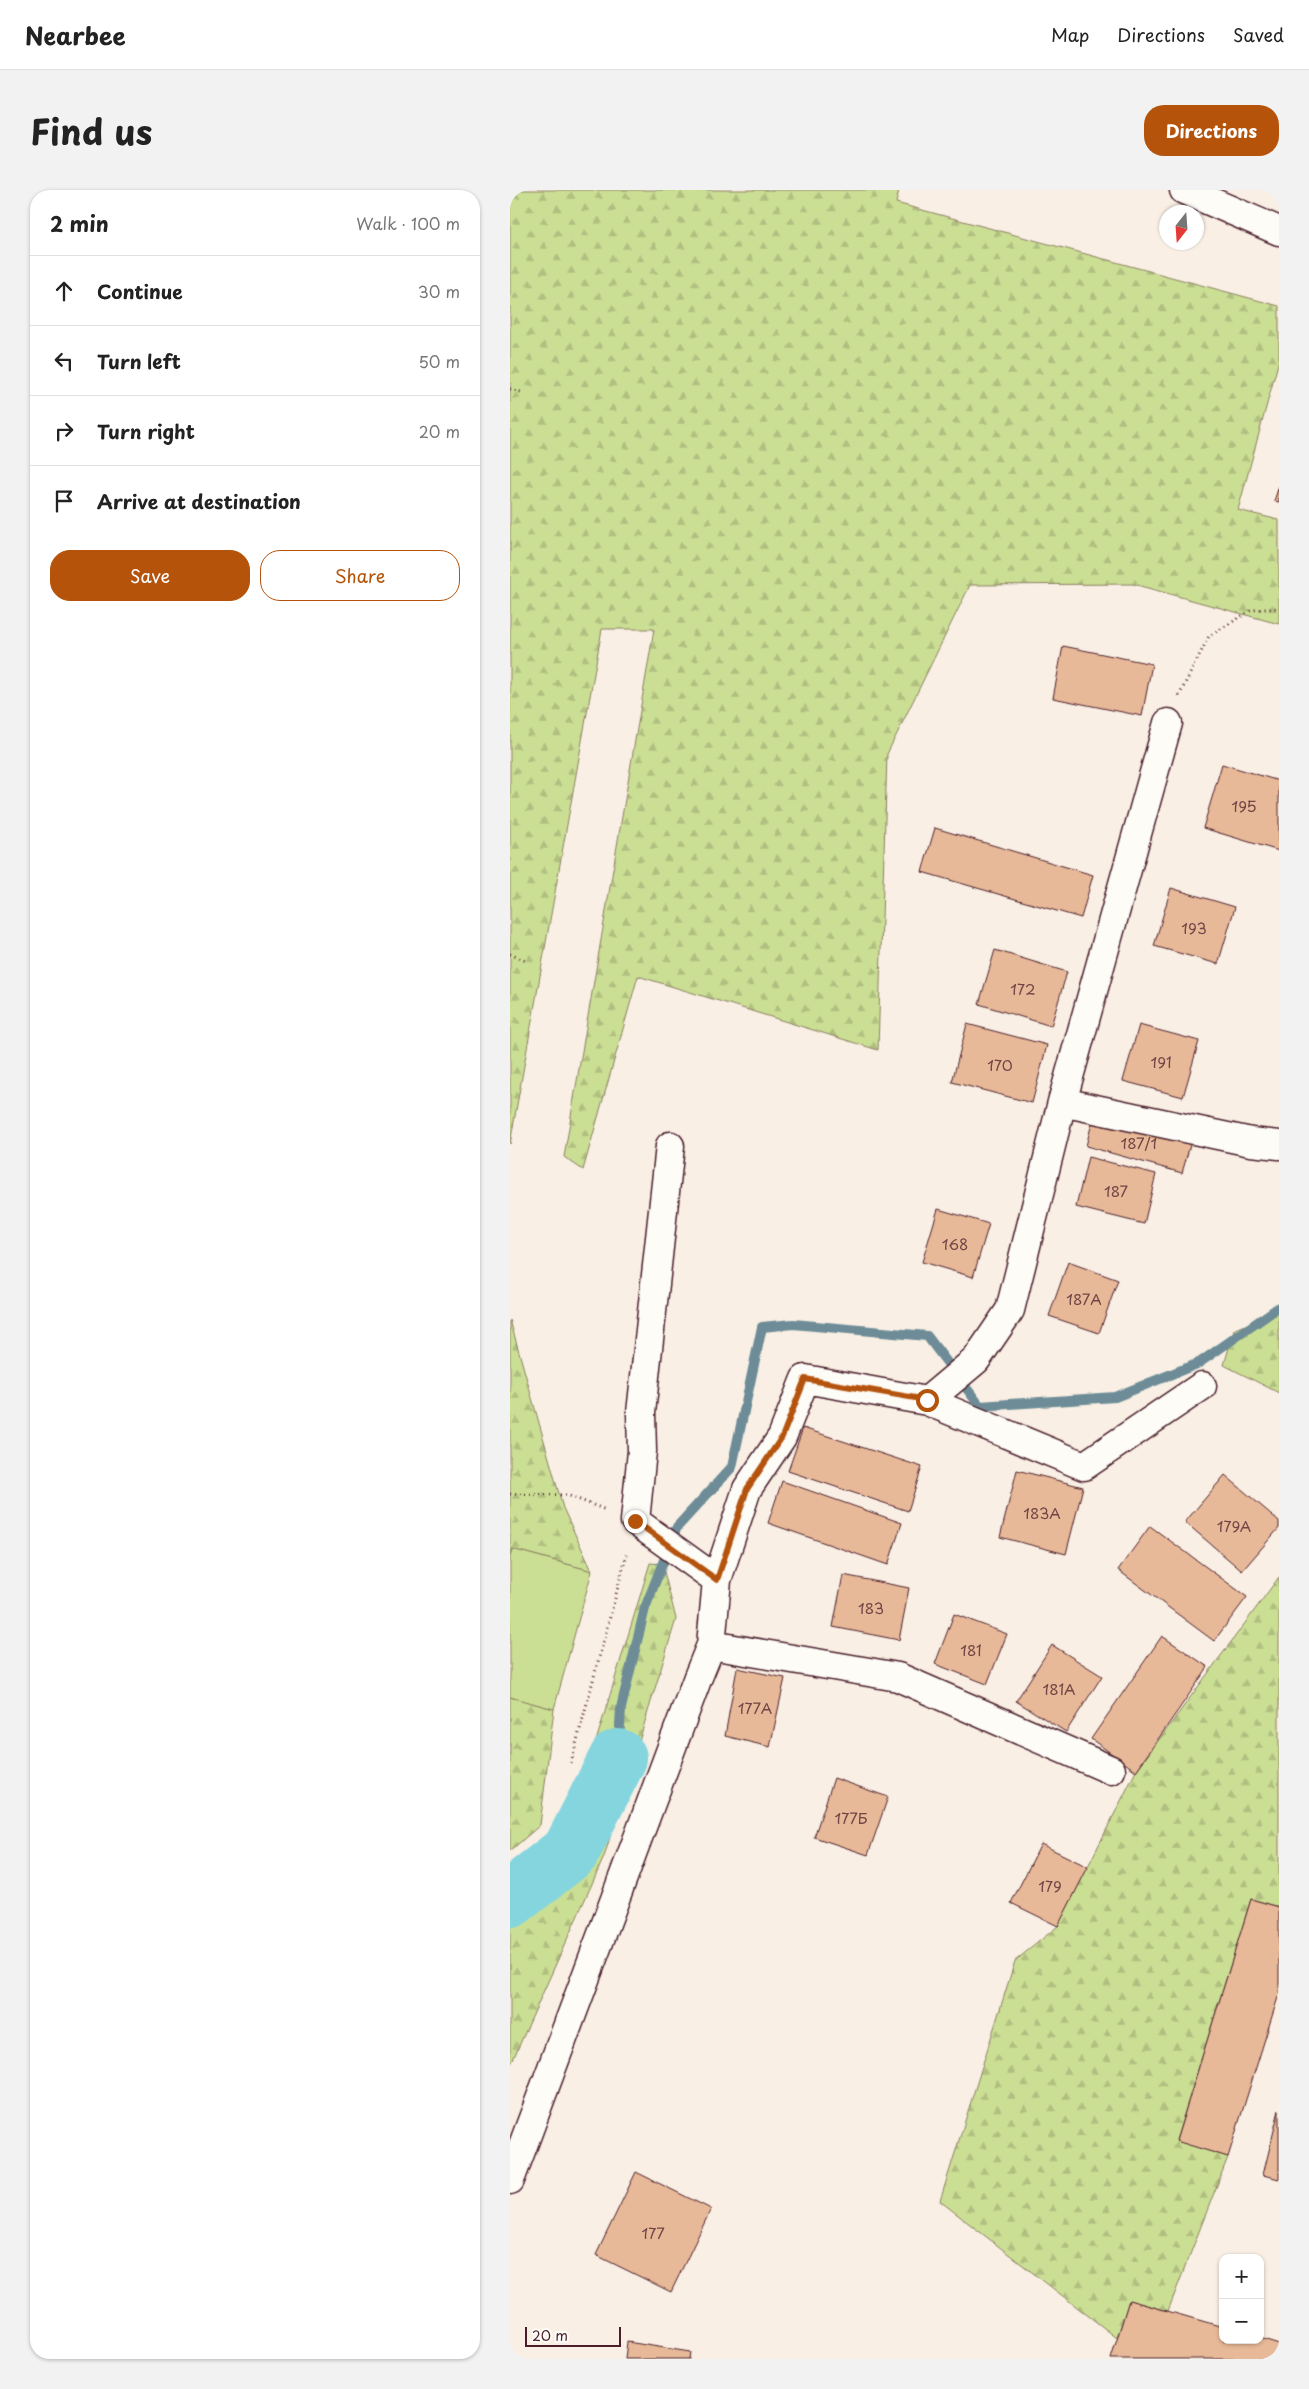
<!DOCTYPE html>
<html lang="en">
<head>
<meta charset="utf-8">
<style>
  :root { --surface:#fff; --page:#f2f2f2; --text:#222; --muted:#767676; --line:#e0e0e0; --accent:#b45309 }
  body { margin:0; font-family:"Playpen Sans",sans-serif; background:var(--page); color:var(--text) }
  .controls { position:absolute; right:15px; bottom:15px; display:grid; overflow:hidden; border-radius:10px; box-shadow:0 1px 4px #0004 }
  .controls button { width:45px; height:45px; display:grid; place-items:center; padding:0; border:0; border-bottom:1px solid var(--line); background:var(--surface); color:var(--text); font:25px sans-serif }
  .compass { position:absolute; left:649px; top:15px; width:45px; height:45px; border-radius:50%; background:var(--surface); box-shadow:0 1px 4px #0004; rotate:197deg }
  .scale { position:absolute; left:15px; bottom:12px; width:96px; box-sizing:border-box; padding-left:5px; border:2px solid #4a1f2b; border-top:0; font-size:14px; line-height:18px; white-space:nowrap; color:#4a1f2b; -webkit-text-stroke:4px #fdfcf7; paint-order:stroke }
  .stop { position:absolute; width:15px; height:15px; margin:-11px; border:4px solid #b45309; border-radius:50%; background:#fff }
  .stop.end { background:#b45309; border-color:#fff; box-shadow:0 1px 5px #0008 }
  .list { margin:0; padding:0; list-style:none }
  h2 { display:flex; justify-content:space-between; align-items:center; height:65px; margin:0; padding:0 20px; font-size:21px }
  h2 small { font-size:16px; font-weight:400; color:var(--muted) }
  .list li { display:grid; grid-template-columns:32px 1fr auto; gap:15px; align-items:center; box-sizing:border-box; height:70px; padding:0 20px; border-top:1px solid var(--line) }
  .list b { display:block; font-size:19px; white-space:nowrap }
  .list em { font-size:16px; font-style:normal; color:var(--muted) }
  .actions { display:flex; gap:10px; padding:15px 20px }
  .actions a { flex:1; padding:11px 0; border:1px solid var(--accent); border-radius:20px; text-align:center; font-size:18px; color:var(--accent) }
  .actions .main { background:var(--accent); color:#fff }
  .icon { flex:none; width:28px; height:28px; fill:none; stroke:currentColor; stroke-width:2; stroke-linecap:round; stroke-linejoin:round }
  .map { position:relative; flex:none; width:769px; height:2169px; overflow:hidden; border-radius:20px }
  header { display:flex; align-items:center; gap:30px; box-sizing:border-box; height:70px; padding:0 25px; background:var(--surface); border-bottom:1px solid var(--line) }
  header strong { font-size:24px }
  nav { display:flex; gap:28px; margin-inline-start:auto; font-size:18px }
  .intro { display:flex; align-items:center; justify-content:space-between; box-sizing:border-box; height:120px; padding:0 30px }
  h1 { margin:0; font-size:35px }
  .button { padding:12px 22px; border-radius:20px; background:var(--accent); color:#fff; font-size:18px; font-weight:700 }
  main { display:flex; gap:30px; padding:0 30px }
  aside { flex:1; background:var(--surface); border-radius:20px; box-shadow:0 1px 4px #0004 }
  .map>svg:first-child { display:block }
  .forest { fill:url(#forest-firs); stroke:#8a7f60 }
  .pitch { fill:#cbdf94; stroke:#8a7f60 }
  .lines { fill:none; stroke-linecap:round; stroke-linejoin:round }
  .stream { stroke:#6d8c97; stroke-width:10 }
  .river { stroke:#85d5df; stroke-width:58 }
  .building { fill:#e8b998; stroke:#4a1f2b }
  .minor-casing { stroke:#4a1f2b; stroke-width:31 }
  .path { stroke:#4a1f2b; stroke-width:3; stroke-dasharray:1 4; stroke-linecap:butt }
  .minor { stroke:#fdfcf7; stroke-width:28 }
  .route { stroke:#b45309; stroke-width:6 }
  .labels { text-anchor:middle; dominant-baseline:central; stroke-width:4; stroke-linejoin:round; paint-order:stroke }
  .number-label { font-size:15px; fill:#724646 }
</style>
</head>
<body>
<header>
<strong>Nearbee</strong>
<nav><a>Map</a><a>Directions</a><a>Saved</a></nav>
</header>
<div class="intro"><h1>Find us</h1><a class="button">Directions</a></div>
<main>
<aside>
<h2>2 min<small>Walk · 100 m</small></h2>
<ul class="list">
<li><svg class="icon" aria-label="ahead" viewBox="0 0 24 24"><path d="M12 20V5M6 11l6-6 6 6"/></svg><div><b>Continue</b></div><em>30 m</em></li>
<li><svg class="icon" aria-label="left" viewBox="0 0 24 24"><path d="M17 20v-9H6M10 6l-5 5 5 5"/></svg><div><b>Turn left</b></div><em>50 m</em></li>
<li><svg class="icon" aria-label="right" viewBox="0 0 24 24"><path d="M7 20v-9h11M14 6l5 5-5 5"/></svg><div><b>Turn right</b></div><em>20 m</em></li>
<li><svg class="icon" aria-label="arrive" viewBox="0 0 24 24"><path d="M6 21V4h12l-3 4 3 4H6"/></svg><div><b>Arrive at destination</b></div></li>
</ul>
<div class="actions"><a class="main">Save</a><a>Share</a></div>
</aside>
<div class="map">
<svg width="769" height="2169" viewBox="0 0 769 2169">
  <defs>
    <pattern id="forest-firs" width="22" height="20" patternUnits="userSpaceOnUse" patternTransform="scale(1.25)"><rect width="22" height="20" fill="#cbdf94"/><path d="M5 1l3.5 6h-7zM16 11l3.5 6h-7z" fill="#b0bf80"/></pattern>
  </defs>
  <rect width="100%" height="100%" fill="#f9efe4"/>
  <filter id="ink" filterUnits="userSpaceOnUse"><feTurbulence type="fractalNoise" baseFrequency=".02" numOctaves="2"/><feDisplacementMap in="SourceGraphic" scale="10" xChannelSelector="R" yChannelSelector="G"/><feConvolveMatrix kernelMatrix="1 2 1 2 8 2 1 2 1" color-interpolation-filters="sRGB"/></filter>
  <g filter="url(#ink)">
    <path class="forest" d="M0,0H389L386,13L769,116V170L728,320L769,330V434L623,394L460,395L377,564L368,860L128,786L73,980L54,967L144,439H92L0,954Z
      M769,1120V1203L714,1175L724,1140Z
      M0,1130L53,1318L82,1381L2,1359L0,1367Z
      M140,1373L152,1374L166,1429L94,1667L0,1876V1711L54,1657Z
      M769,1387V1717L741,1709L666,1950L718,1967L658,2121L619,2110L607,2148L430,2011L505,1771L548,1736L626,1581Z
      M0,1507L44,1519L30,1635L0,1661Z"/>
    <path class="pitch" d="M2,1359L82,1381L44,1519L0,1507V1367Z"/>
    <g class="lines">
      <path class="stream" d="M108,1568L111,1518L135,1418L167,1337L222,1277L252,1137L283,1134L417,1146L470,1216L605,1207L689,1173L769,1117"/>
      <path class="river" d="M0,1709L61,1661L108,1568"/>
    </g>
    <path class="building" d="M769,296V312L764,311Z
      M553,456L642,474L632,526L543,508Z
      M712,574L769,591V661L693,638Z
      M425,638L583,685L571,728L412,682Z
      M661,698L725,717L708,774L644,756Z
      M485,760L557,782L541,836L469,814Z
      M457,834L537,855L522,913L442,892Z
      M629,835L689,851L673,907L613,891Z
      M585,921L682,948L672,983L576,956Z
      M578,967L646,984L634,1034L566,1017Z
      M428,1019L479,1034L463,1087L412,1072Z
      M558,1072L608,1090L589,1143L539,1126Z
      M293,1238L412,1277L398,1321L278,1281Z
      M507,1280L573,1297L556,1364L490,1347Z
      M715,1285L769,1331V1338L732,1381L675,1332Z
      M272,1291L392,1333L378,1375L258,1333Z
      M640,1336L737,1407L704,1451L608,1380Z
      M333,1385L399,1398L389,1450L323,1437Z
      M444,1424L497,1444L477,1494L425,1474Z
      M652,1446L698,1477L626,1581L581,1549Z
      M542,1455L592,1486L556,1542L506,1511Z
      M227,1478L275,1488L260,1557L215,1546Z
      M324,1588L378,1607L358,1665L304,1647Z
      M531,1654L578,1677L548,1736L501,1713Z
      M741,1709L769,1717V1804L718,1967L666,1951Z
      M769,1920V1989L753,1985Z
      M126,1982L201,2019L161,2102L86,2065Z
      M619,2110L713,2137V2150H750V2148L769,2154V2169H601Z
      M117,2152L180,2162L179,2169H115Z"/>
    <g class="lines">
      <g class="minor-casing">
        <path id="minor" d="M674,0L769,41
          M552,912L741,952L769,955
          M160,956L131,1223L132,1261L125,1331L207,1390
          M417,1211L466,1170L500,1120L552,912L658,533
          M201,1455L388,1487L601,1580
          M0,1990L188,1487L201,1455L207,1390L237,1299L272,1247L295,1189L417,1211L574,1276L692,1196"/>
      </g>
      <path class="path" d="M0,199L14,203
        M669,506L699,446L742,420L769,418
        M0,764L18,772
        M0,1304L57,1305L96,1320
        M61,1573L117,1363"/>
      <use href="#minor" class="minor"/>
    </g>
  </g>
  <g class="lines" filter="url(#ink)">
    <path class="route" d="M125,1331L207,1390L237,1299L272,1247L295,1189L417,1210"/>
  </g>
  <g class="labels">
    <g class="number-label">
      <text x="734" y="615">195</text>
      <text x="684" y="737">193</text>
      <text x="513" y="798">172</text>
      <text x="651" y="871">191</text>
      <text x="490" y="874">170</text>
      <text x="629" y="952">187/1</text>
      <text x="606" y="1000">187</text>
      <text x="445" y="1053">168</text>
      <text x="574" y="1108">187А</text>
      <text x="532" y="1322">183А</text>
      <text x="724" y="1335">179А</text>
      <text x="361" y="1417">183</text>
      <text x="461" y="1459">181</text>
      <text x="549" y="1498">181А</text>
      <text x="245" y="1517">177А</text>
      <text x="341" y="1627">177Б</text>
      <text x="540" y="1695">179</text>
      <text x="143" y="2042">177</text>
    </g>
  </g>
</svg>
<div class="controls">
<button>+</button>
<button>−</button>
</div>
<svg class="compass" viewBox="-18 -18 36 36"><path d="M0-13l5 13h-10z" fill="#e53935"/><path d="M0 13l5-13h-10z" fill="#767676"/></svg>
<div class="scale">20 m</div>
<div class="stop" style="left:417px;top:1210px"></div>
<div class="stop end" style="left:125px;top:1331px"></div>
</div>
</main>
</body>
</html>
